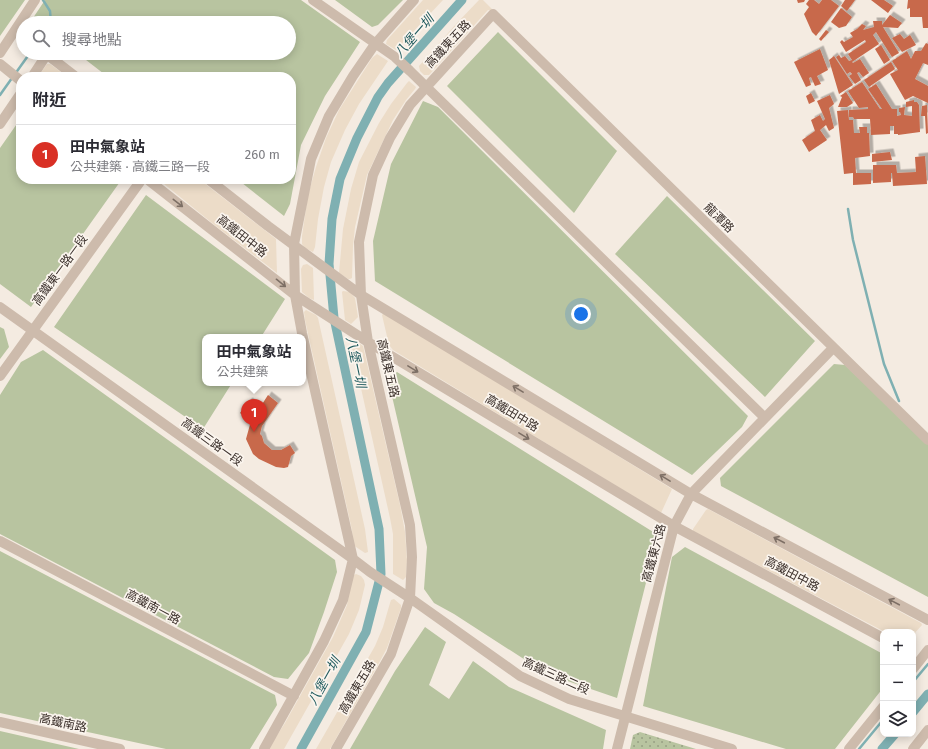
<!DOCTYPE html>
<html lang="zh-TW">
<head>
<meta charset="utf-8">
<style>
  :root { --surface:#fff; --page:#f7f7f7; --text:#2b2b33; --muted:#7c7c81; --line:#e1e1e2; --accent:#d93025 }
  body { margin:0; font-family:"Fira Sans","Noto Sans TC",sans-serif; background:var(--page); color:var(--text) }
  .controls { position:absolute; right:12px; bottom:12px; display:grid; overflow:hidden; border-radius:8px; box-shadow:0 2px 10px #0003 }
  .controls button { width:36px; height:36px; display:grid; place-items:center; padding:0; border:0; border-bottom:1px solid var(--line); background:var(--surface); color:var(--text); font:20px sans-serif }
  .you { position:absolute; left:581px; top:314px; width:14px; height:14px; margin:-10px; border:3px solid #fff; border-radius:50%; background:#1a73e8; box-shadow:0 0 0 6px #1a73e833 }
  .badge { display:grid; place-items:center; width:26px; height:26px; border-radius:50%; background:var(--accent); color:#fff; font-size:13px; font-weight:700 }
  .pin { position:absolute; translate:-50% -33px; filter:drop-shadow(0 1px 2px #0008) }
  .pin::after { content:''; position:absolute; top:21px; width:14px; height:12px; background:inherit; clip-path:polygon(0 0,100% 0,50% 100%) }
  .popup { position:absolute; left:202px; top:334px; width:104px; height:52px; box-sizing:border-box; display:grid; place-content:center; border-radius:8px; background:var(--surface); filter:drop-shadow(0 1px 3px #0005); font-size:13px; white-space:nowrap; color:var(--muted) }
  .popup b { font-size:15px; color:var(--text) }
  .popup::after { content:''; position:absolute; left:50%; top:100%; margin-left:-8px; border:8px solid transparent; border-top-color:var(--surface) }
  .list { margin:0; padding:0; list-style:none }
  h2 { display:flex; justify-content:space-between; align-items:center; height:52px; margin:0; padding:0 16px; font-size:17px }
  h2 small { font-size:13px; font-weight:400; color:var(--muted) }
  .list li { display:grid; grid-template-columns:26px 1fr auto; gap:12px; align-items:center; box-sizing:border-box; height:60px; padding:0 16px; border-top:1px solid var(--line) }
  .list b { display:block; font-size:15px; white-space:nowrap }
  .list p { margin:0; font-size:13px; white-space:nowrap; color:var(--muted) }
  .list em { font-size:13px; font-style:normal; color:var(--muted) }
  .icon { flex:none; width:22px; height:22px; fill:none; stroke:currentColor; stroke-width:2; stroke-linecap:round; stroke-linejoin:round }
  .map { position:relative; flex:none; width:928px; height:749px; overflow:hidden }
  .search { position:absolute; background:var(--surface); box-shadow:0 2px 10px #0003; left:16px; top:16px; width:280px; height:44px; display:flex; align-items:center; gap:10px; box-sizing:border-box; padding:0 14px; border-radius:22px; color:var(--muted); font-size:15px }
  .panel { position:absolute; background:var(--surface); box-shadow:0 2px 10px #0003; left:16px; top:72px; width:280px; height:112px; border-radius:16px }
  .map>svg:first-child { display:block }
  .green { fill:#b8c4a0 }
  .park { fill:url(#park-dots) }
  .plaza { fill:#ecdcc8 }
  .lines { fill:none; stroke-linecap:round; stroke-linejoin:round }
  .stream { stroke:#7fb0b2; stroke-width:2.5 }
  .canal { stroke:#7fb0b2; stroke-width:9 }
  .building { fill:#c8694b; filter:url(#shadow) }
  .street { stroke:#cdbbac; stroke-width:10 }
  .oneway { stroke:#7d6f65 }
  .labels { text-anchor:middle; dominant-baseline:central; stroke-width:3.5; stroke-linejoin:round; paint-order:stroke }
  .street-label { font-size:12px; fill:#3b302b; stroke:#fbf5ee }
  .water-label { font-size:13px; font-style:italic; fill:#1f5a5e; stroke:#fbf5ee }
</style>
</head>
<body>
<div class="map">
<svg width="928" height="749" viewBox="0 0 928 749">
  <defs>
    <pattern id="park-dots" width="8" height="8" patternUnits="userSpaceOnUse"><rect width="8" height="8" fill="#b8c4a0"/><path d="M2 2h.1M6 6h.1" fill="none" stroke="#97a083" stroke-width="1.8" stroke-linecap="round"/></pattern>
    <filter id="shadow"><feDropShadow dx="3.5" dy="-3.5" stdDeviation="0" flood-color="#0004"/></filter>
  </defs>
  <rect width="100%" height="100%" fill="#f4ebe1"/>
  <path class="green" d="M0,0H25L0,36Z
    M45,0H301L360,42L325,96L301,145L290,204L284,216L237,179H291V77H108L77,53H289V23H39L33,18Z
    M335,0H403L378,25L372,27Z
    M498,32L617,151L574,213L447,86Z
    M423,101L438,107L748,416L742,427L692,475L375,281L373,241L391,164Z
    M21,118V179H122L31,307L0,284V148Z
    M146,195L285,299L261,337H205V383H232L203,429L54,327Z
    M667,196L815,341L765,397L615,254Z
    M0,327L4,329L9,347L0,359Z
    M43,350L335,560L337,572L324,612L309,653L288,679L274,677L0,534V395L21,362Z
    M834,364L845,365L928,444V597L721,486L720,478Z
    M397,372L658,535L617,698L547,674L454,614L434,603L424,589L427,547L388,379Z
    M685,547L883,654V688L835,749H786L643,706L672,557Z
    M0,551L275,695L277,705L250,749H166L0,713Z
    M425,627L446,642L429,685L449,699L473,661L509,687L606,730L603,749H350L395,671Z
    M0,731L79,749H0Z"/>
  <path class="park" d="M640,732L696,749H630L633,735Z"/>
  <path class="plaza" d="M423,0H443L396,50L386,44L387,40Z
    M479,0H483L494,11L488,10L429,75H424L420,71L419,66L456,24Z
    M377,54L388,61L359,104L345,130L331,162L324,187L318,219L315,247L313,252L305,248L302,244V236L308,195L316,167L326,138L339,110L372,58Z
    M47,64H50L68,77H38Z
    M409,81L416,87L415,89L406,100L393,120L367,175L355,227L353,246L352,278L350,279H348L339,273L343,229L351,189L359,162L379,123L391,104L407,83Z
    M158,179H199L276,239L277,273L217,227Z
    M307,264L313,268L314,300L309,298L302,292L301,269L303,265Z
    M343,291L350,292L355,298L358,317L351,324L345,320L342,292Z
    M306,310L316,315L318,318L365,529L368,552L365,553L353,545L352,530L305,320L304,312Z
    M384,313L672,489L661,513L393,350L389,345L382,315Z
    M352,340H355L363,346L400,505L405,532L407,560L406,577L403,580L393,574V534L390,518L352,348Z
    M708,509L921,623L922,625L913,635V632H885L693,531V529L706,510Z
    M356,574L361,576L364,580L365,585L359,610L349,634L284,749H268L285,723L333,637L347,605L352,576Z
    M394,599L401,605V608L387,648L379,663L330,749H316L375,646L383,627L390,603L391,600Z"/>
  <g class="lines">
    <path class="stream" d="M43,0L50,11L51,23
      M15,74L30,53
      M0,95L12,78
      M848,209L853,240L884,364L899,401
      M913,682L928,664
      M859,749L883,720"/>
    <path class="canal" d="M913,712L928,694
      M301,749L366,632L381,574L379,529L334,318L329,264L332,219L340,179L357,138L378,97L388,83L462,0
      M882,749L895,734"/>
  </g>
  <path class="building" d="M797,0H805L804,2L798,3Z
    M809,0H814L819,4L822,0H831L839,6L816,36L812,32L804,14L809,7L806,4Z
    M845,0H855L847,11L841,6Z
    M871,0H884L893,6L888,13Z
    M908,0H928V28H923L922,17H910V8L907,9Z
    M841,8L852,17L846,26L839,28L831,22Z
    M890,15L902,23L898,28L883,27L899,53L892,57L876,32L873,35L879,44L852,62L853,63L860,59L869,73L863,77L859,72L857,73L861,80L855,84L849,76L852,74L850,72L847,74L836,57L839,55L841,58L845,56L849,61L852,60L848,54L866,42L865,40L846,52L840,42L842,40L844,42L853,37L850,33L857,29L862,24L866,26L863,30L874,27L873,21H882V25Z
    M826,30L829,32L821,41L819,39Z
    M900,34L904,39L910,35L916,45L902,52L892,38Z
    M926,43L928,44V65L923,63L915,79L928,86V103L913,96L905,100L890,74L898,70L892,61L907,51L911,59L915,51H921Z
    M881,45L890,60L884,64L875,49Z
    M820,49L828,70L817,76L821,84L815,86L811,77L809,78L811,85L806,87L794,62Z
    M834,56L853,85L839,94L829,60Z
    M891,62L895,69L869,87L864,80Z
    M862,82L880,109H882L868,89L876,84L892,109H897V116L901,115L900,112H899V108L905,107L904,115L912,116V106L906,107V102L914,100V102H917L919,105L920,132L898,135V134H894V126H890V134L871,135L870,119H854L853,117H849V110L868,109V107L859,108L848,91Z
    M846,92L853,103L847,107H838L842,97L840,96Z
    M811,93L815,101L809,104L806,96Z
    M830,95L834,104L829,108L834,128L829,131L826,125L820,130L827,140L809,152L802,140L815,131L811,120L820,115L823,121L825,119L817,101Z
    M927,105L928,133L926,134L925,116H921L922,106Z
    M848,110L849,120H853L854,133H860L859,127H867V133H869L870,156L855,158L856,173H871V184L853,185V173L844,174L837,111Z
    M890,152L892,160L872,162V154Z
    M925,156L927,184L893,186L892,173H891V182L873,183V165H896L897,173L916,172L915,157Z
    M268,395L278,403L262,426L260,434L262,436L264,443L272,450H281L290,445L295,453L291,456L288,467L284,468L276,467L259,459L253,454L246,439L251,421L240,413L249,401L259,409Z"/>
  <g class="lines">
    <path class="street" d="M313,0L395,57L410,71L765,418
      M0,53L35,0
      M45,53L76,77
      M0,64L21,81
      M32,77L47,54
      M0,124L21,93
      M147,179L295,295L368,342L674,526L883,638
      M208,179L268,226L361,295L691,494L928,620
      M0,307L353,559L370,572L410,598L520,676L569,699L732,749
      M0,376L142,179
      M0,541L294,696
      M913,669L928,650
      M0,722L120,749
      M264,749L324,641L343,600L353,559L302,333L295,295L294,244L311,159L329,116L353,76L375,44L414,0
      M336,749L391,654L410,598L412,557L410,525L368,342L361,295L359,242L373,175L390,138L410,105L493,14L928,440
      M617,749L674,526L691,494L833,348
      M849,749L883,707
      M913,749L928,730"/>
  </g>
  <defs><path id="oneway-shaft" d="M-6 0H5M1.5-3L5.5 0L1.5 3" fill="none" stroke-width="1.6" stroke-linecap="round" stroke-linejoin="round"/></defs>
  <g class="oneway">
    <use href="#oneway-shaft" transform="translate(178 203) rotate(38)"/>
    <use href="#oneway-shaft" transform="translate(281 283) rotate(39)"/>
    <use href="#oneway-shaft" transform="translate(413 369) rotate(31)"/>
    <use href="#oneway-shaft" transform="translate(518 389) rotate(-149)"/>
    <use href="#oneway-shaft" transform="translate(524 436) rotate(31)"/>
    <use href="#oneway-shaft" transform="translate(665 478) rotate(-149)"/>
    <use href="#oneway-shaft" transform="translate(779 540) rotate(-152)"/>
    <use href="#oneway-shaft" transform="translate(894 602) rotate(-152)"/>
  </g>
  <g class="labels">
    <g class="street-label">
      <text transform="translate(448 44) rotate(-47)">高鐵東五路</text>
      <text transform="translate(719 218) rotate(44)">龍潭路</text>
      <text transform="translate(242 236) rotate(38)">高鐵田中路</text>
      <text transform="translate(60 270) rotate(-54)">高鐵東一路一段</text>
      <text transform="translate(388 368) rotate(77)">高鐵東五路</text>
      <text transform="translate(512 413) rotate(31)">高鐵田中路</text>
      <text transform="translate(212 442) rotate(36)">高鐵三路一段</text>
      <text transform="translate(654 553) rotate(-75)">高鐵東六路</text>
      <text transform="translate(792 574) rotate(28)">高鐵田中路</text>
      <text transform="translate(153 607) rotate(28)">高鐵南一路</text>
      <text transform="translate(556 676) rotate(24)">高鐵三路二段</text>
      <text transform="translate(357 687) rotate(-60)">高鐵東五路</text>
      <text transform="translate(63 723) rotate(12)">高鐵南路</text>
    </g>
    <g class="water-label">
      <text transform="translate(414 36) rotate(-49)">八堡一圳</text>
      <text transform="translate(356 362) rotate(78)">八堡一圳</text>
      <text transform="translate(324 681) rotate(-61)">八堡一圳</text>
    </g>
  </g>
</svg>
<div class="controls">
<button>+</button>
<button>−</button>
<button><svg class="icon" aria-label="layers" viewBox="0 0 24 24"><path d="M12 4l9 5-9 5-9-5zM3 14l9 5 9-5"/></svg></button>
</div>
<div class="you"></div>
<div class="pin badge" style="left:254px;top:432px">1</div>
<div class="popup"><b>田中氣象站</b>公共建築</div>
<div class="search"><svg class="icon" aria-label="search" viewBox="0 0 24 24"><circle cx="10" cy="10" r="6"/><path d="M15 15l6 6"/></svg>搜尋地點</div>
<section class="panel">
<h2>附近<small></small></h2>
<ul class="list">
<li><span class="badge">1</span><div><b>田中氣象站</b><p>公共建築 · 高鐵三路一段</p></div><em>260 m</em></li>
</ul>
</section>
</div>
</body>
</html>
